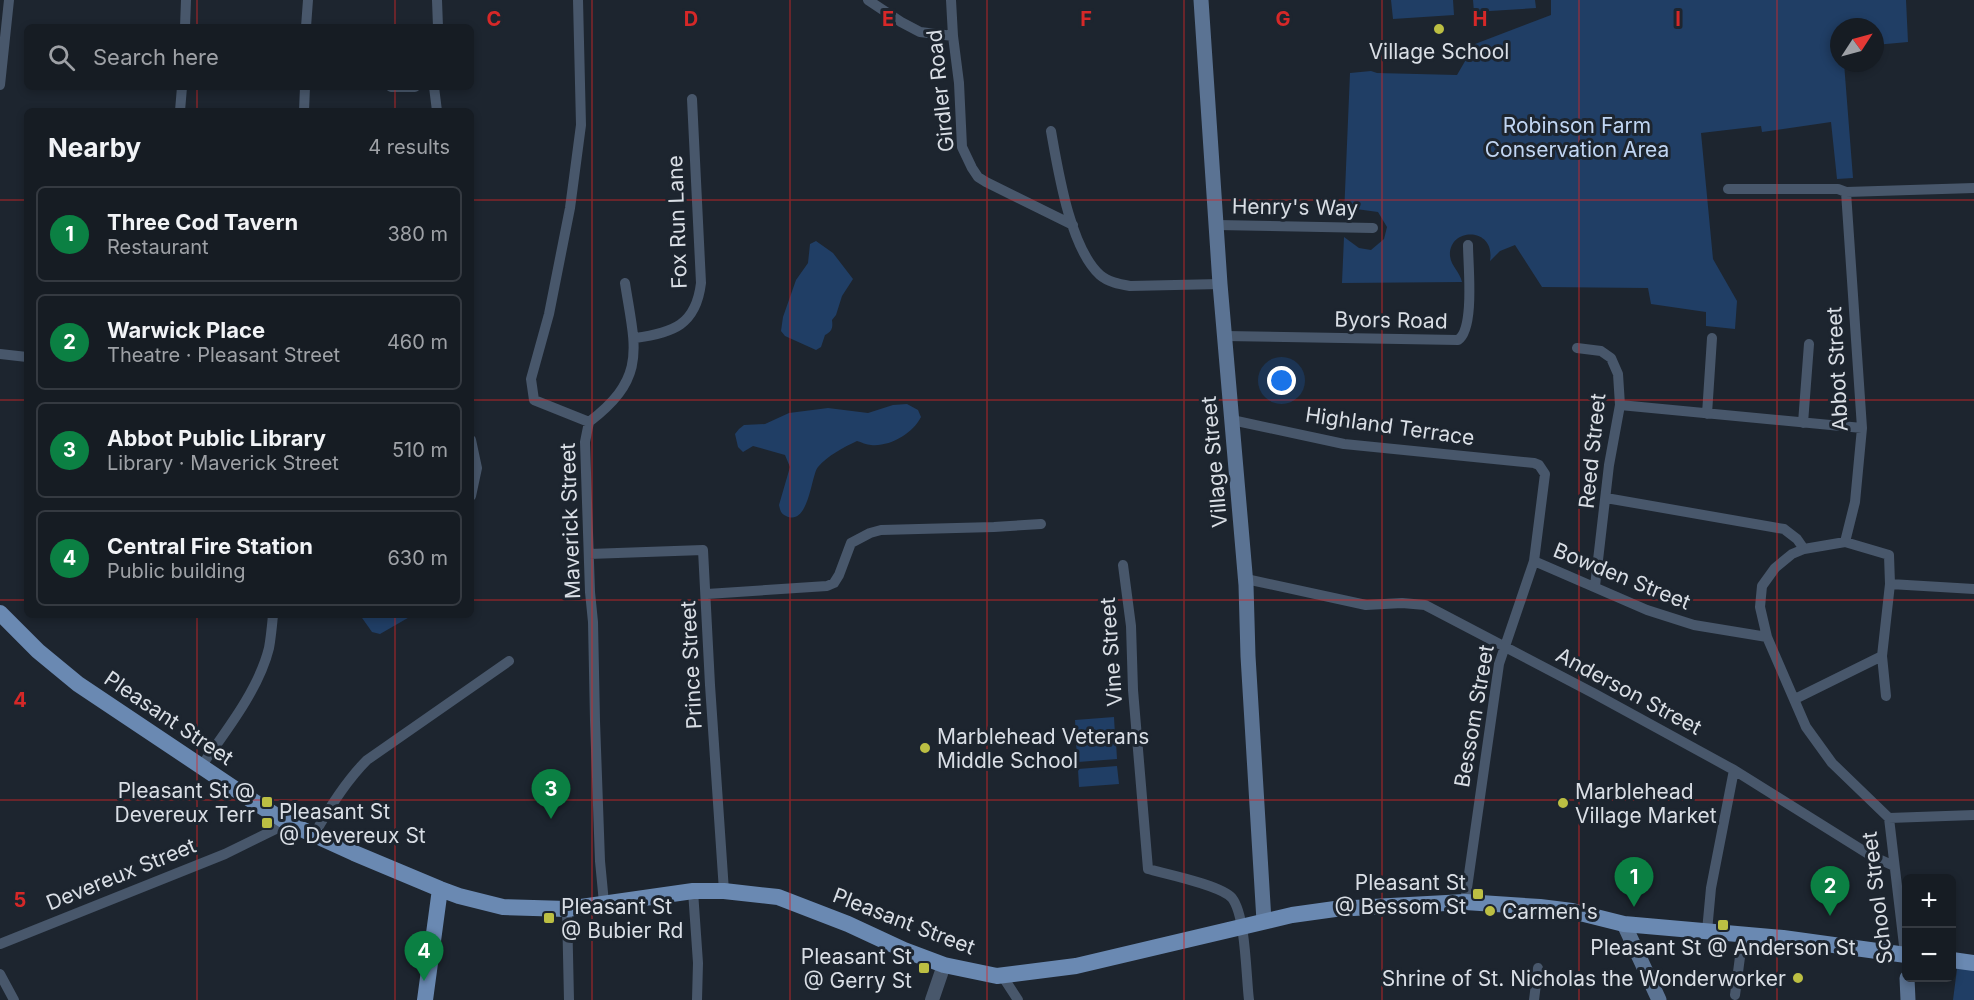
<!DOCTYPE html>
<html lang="en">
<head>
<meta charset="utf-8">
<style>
  :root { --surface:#161c23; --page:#232930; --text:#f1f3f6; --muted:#9ea1a6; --line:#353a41; --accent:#0b8043 }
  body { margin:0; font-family:Inter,sans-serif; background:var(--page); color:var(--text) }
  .controls { position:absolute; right:18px; bottom:18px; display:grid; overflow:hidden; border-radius:9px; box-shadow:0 3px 9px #0003 }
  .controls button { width:54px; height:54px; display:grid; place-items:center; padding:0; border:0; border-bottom:2px solid var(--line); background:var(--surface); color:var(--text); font:30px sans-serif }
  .compass { position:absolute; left:1830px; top:18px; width:54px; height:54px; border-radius:50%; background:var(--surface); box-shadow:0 3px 9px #0003; rotate:54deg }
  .you { position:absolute; left:1282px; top:381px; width:21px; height:21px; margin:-15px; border:4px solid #fff; border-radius:50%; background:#1a73e8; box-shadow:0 0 0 9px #1a73e833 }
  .badge { display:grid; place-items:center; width:39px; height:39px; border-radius:50%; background:var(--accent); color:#fff; font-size:20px; font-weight:700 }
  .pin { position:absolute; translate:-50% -50px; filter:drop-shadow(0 2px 3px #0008) }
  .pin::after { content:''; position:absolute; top:32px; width:21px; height:18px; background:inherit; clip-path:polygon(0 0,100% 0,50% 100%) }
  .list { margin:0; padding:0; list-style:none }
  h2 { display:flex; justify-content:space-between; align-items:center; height:78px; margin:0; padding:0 24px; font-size:26px }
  h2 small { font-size:20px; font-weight:400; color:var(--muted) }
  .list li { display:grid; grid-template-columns:39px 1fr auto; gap:18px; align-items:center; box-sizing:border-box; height:96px; margin:0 12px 12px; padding:0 12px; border:2px solid var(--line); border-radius:9px }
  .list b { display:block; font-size:22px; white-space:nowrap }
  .list p { margin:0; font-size:20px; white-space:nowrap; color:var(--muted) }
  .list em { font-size:20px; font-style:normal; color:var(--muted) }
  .icon { flex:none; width:33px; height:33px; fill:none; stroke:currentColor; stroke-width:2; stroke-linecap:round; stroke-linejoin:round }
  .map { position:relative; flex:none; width:1974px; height:1000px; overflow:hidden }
  .search { position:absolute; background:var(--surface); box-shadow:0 3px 9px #0003; left:24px; top:24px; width:450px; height:66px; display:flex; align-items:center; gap:15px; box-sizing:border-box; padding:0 21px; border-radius:9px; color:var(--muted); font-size:22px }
  .panel { position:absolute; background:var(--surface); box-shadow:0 3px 9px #0003; left:24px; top:108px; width:450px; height:510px; border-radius:9px }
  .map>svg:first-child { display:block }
  .green { fill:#203e65 }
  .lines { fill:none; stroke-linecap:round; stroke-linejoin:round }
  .minor { stroke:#48576b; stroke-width:10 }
  .tertiary { stroke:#48576b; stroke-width:14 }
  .secondary { stroke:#5b7393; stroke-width:15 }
  .primary { stroke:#6a89b2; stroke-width:16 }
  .grid { fill:none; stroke:#d62828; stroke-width:1.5; stroke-opacity:0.55 }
  .poi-dot { fill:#bcbf43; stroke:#1d252f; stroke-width:2 }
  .labels { text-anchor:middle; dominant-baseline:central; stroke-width:6; stroke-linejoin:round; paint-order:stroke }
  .poi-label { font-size:21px; fill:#d9dee5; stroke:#1d252f; text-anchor:start }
  .street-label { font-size:21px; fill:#d9dee5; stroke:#1d252f }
  .park-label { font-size:21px; fill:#c0d5f2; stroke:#1d252f }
  .grid-label { font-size:20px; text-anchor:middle; font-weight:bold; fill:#d62828; stroke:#1d252f; stroke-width:6; stroke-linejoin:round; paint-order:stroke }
</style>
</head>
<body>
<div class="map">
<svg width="1974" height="1000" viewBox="0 0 1974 1000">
  <rect width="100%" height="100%" fill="#1d252f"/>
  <path class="green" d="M1391,0H1453L1454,15L1393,19Z
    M1473,0H1535L1536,8L1474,12Z
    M1551,0H1906L1908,42L1875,45V27H1839V63H1844L1853,178L1837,179L1831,122L1762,132L1761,126L1701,133L1713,259L1737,301L1735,329L1706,326V312L1651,304L1648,288L1542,287L1515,245L1500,251L1490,261C1496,226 1448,227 1450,256C1451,266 1460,272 1462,282L1342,283L1344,237L1359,248L1371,250L1384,239L1387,227L1378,212L1356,209L1344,215L1350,73L1371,71L1377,73L1457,75L1475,44L1551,15Z
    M816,241L833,253L853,279L842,296L836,315L832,320C833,328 832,331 825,335L821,347L816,350L785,336L781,331L783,317L796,280L808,263L810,244Z
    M907,404L918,410L921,417C913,433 890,447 871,445C867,445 861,442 857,441C844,447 827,456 818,467C811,475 809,527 786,516C781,514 780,510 779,505L790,467L785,455L753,446L743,452L738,447L735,434L739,429L744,425L765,424L789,413L828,408L868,413L893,405Z
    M360,615H413L380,634L372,632Z
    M1114,717L1115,735L1076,738L1075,720Z
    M1116,742L1117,759L1078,762L1076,744Z
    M1117,766L1119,784L1079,787L1078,769Z
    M1958,961L1974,963V1000H1953Z"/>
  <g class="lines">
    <path class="minor" d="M437,0L438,27
      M578,0L581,125L570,208L549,314L531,379L534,400L589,422L585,442L590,592L593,622L595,721L600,861L604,903
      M868,0L901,22L920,32L953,36
      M951,0L953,36L959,83L962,147L972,168L978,177L986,182L1073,225
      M185,27L186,0
      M306,27L308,0
      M0,85L9,0
      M391,87H415
      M434,87L437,111
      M180,111L182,87
      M304,111L305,87
      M1051,131C1058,170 1070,248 1100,275C1108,282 1119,284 1130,286L1220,284
      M1728,189H1838L1846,192L1974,188
      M1217,225L1373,228
      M1225,336L1458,340C1475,329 1468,265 1468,245
      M635,338C673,333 696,325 701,283L692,99
      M1577,348L1601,351L1611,358L1618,374L1620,405L1609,465L1595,586
      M0,354L27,357
      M1620,405L1862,428
      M1707,414L1712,338
      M1232,420L1344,444L1534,463L1539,465L1545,474L1534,561L1499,664L1465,902
      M589,422C648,377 635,348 625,283
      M1803,423L1809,344
      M471,440L477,468L471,496
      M1606,498L1784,529L1797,539L1804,549
      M1845,542L1855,502L1862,428L1846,192
      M589,554L703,550L710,685L724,891
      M1534,561L1647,610L1694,625L1767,637
      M1123,565L1131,626L1133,690L1148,869C1166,874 1221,885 1232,898C1246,916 1246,977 1249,1000
      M1246,579L1366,605L1402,603L1425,605L1595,694L1734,770L1870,855L1894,866
      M1890,584L1974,589
      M707,594L827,586L834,583L839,575L851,543L870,533L881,530L994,527L1041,524
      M1882,656L1886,696
      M1795,699L1882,656L1890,584L1889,555L1845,542L1804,549L1792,554L1775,568L1762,586L1760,607L1767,637L1806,727L1832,763L1889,818L1974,815
      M202,765C226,731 259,689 269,648C271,637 272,626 273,615
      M1889,818L1905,954
      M314,835C329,808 345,782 367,760L509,661
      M693,891L698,963L697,1000
      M567,909L569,1000
      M1707,931L1711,888L1734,770
      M0,944L225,854L288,823
      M0,974L14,1000
      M1003,977L1018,1000
      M1735,995L1743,934
      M1534,1000L1538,968"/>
    <path class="tertiary" d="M932,1000L944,965"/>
    <path class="secondary" d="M1201,0L1220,284L1246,585L1248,656L1264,921
      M1624,924L1659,1000
      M1907,978L1908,1000"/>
    <path class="primary" d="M0,613L38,651L78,684L256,803L288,823L354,853L440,889L459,896L503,907L567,909L693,891H724L778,897L848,924L904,950L944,965L997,976L1076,966L1292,915L1335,909L1465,902L1540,907L1572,911L1624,924L1783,938L1906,955
      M1952,960L1974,963
      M425,1000L440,889"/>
  </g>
  <path class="grid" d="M197,0V27M395,0V27M592,0V1000M790,0V1000M987,0V1000M1184,0V1000M1382,0V1000M1579,0V1000M1777,0V1000M197,87V111M395,87V111M0,200H27M471,200H1974M0,400H27M471,400H1974M0,600H27M471,600H1974M197,615V1000M395,615V1000M0,800H1974"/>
  <g class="poi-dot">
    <circle cx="1439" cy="29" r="6"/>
    <circle cx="925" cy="748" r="6"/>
    <rect x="261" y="796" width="12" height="12" rx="3"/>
    <circle cx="1563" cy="803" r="6"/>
    <rect x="261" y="817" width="12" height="12" rx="3"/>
    <rect x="1472" y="888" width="12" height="12" rx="3"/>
    <circle cx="1490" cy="911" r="6"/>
    <rect x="543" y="912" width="12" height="12" rx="3"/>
    <rect x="1717" y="919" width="12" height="12" rx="3"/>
    <rect x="918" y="962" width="12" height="12" rx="3"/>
    <circle cx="1798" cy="978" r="6"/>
  </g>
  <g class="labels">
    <g class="poi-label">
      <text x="1439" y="51" text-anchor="middle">Village School</text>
      <text x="937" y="736">Marblehead Veterans<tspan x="937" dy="24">Middle School</tspan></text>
      <text x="255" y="790" text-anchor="end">Pleasant St @<tspan x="255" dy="24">Devereux Terr</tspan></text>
      <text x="1575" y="791">Marblehead<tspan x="1575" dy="24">Village Market</tspan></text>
      <text x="279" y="811">Pleasant St<tspan x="279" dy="24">@ Devereux St</tspan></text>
      <text x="1466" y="882" text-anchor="end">Pleasant St<tspan x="1466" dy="24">@ Bessom St</tspan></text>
      <text x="561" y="906">Pleasant St<tspan x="561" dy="24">@ Bubier Rd</tspan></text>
      <text x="1502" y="911">Carmen's</text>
      <text x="1723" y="947" text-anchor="middle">Pleasant St @ Anderson St</text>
      <text x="912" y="956" text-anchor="end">Pleasant St<tspan x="912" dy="24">@ Gerry St</tspan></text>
      <text x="1786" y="978" text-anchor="end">Shrine of St. Nicholas the Wonderworker</text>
    </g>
    <g class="street-label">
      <text transform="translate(940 91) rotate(-96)">Girdler Road</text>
      <text transform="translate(1295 207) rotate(1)">Henry's Way</text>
      <text transform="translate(677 222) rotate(-92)">Fox Run Lane</text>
      <text transform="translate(1391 320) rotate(1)">Byors Road</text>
      <text transform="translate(1837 369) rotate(-93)">Abbot Street</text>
      <text transform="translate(1390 426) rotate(8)">Highland Terrace</text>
      <text transform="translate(1592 451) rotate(-84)">Reed Street</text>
      <text transform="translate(1214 462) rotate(-95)">Village Street</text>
      <text transform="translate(570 521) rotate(-92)">Maverick Street</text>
      <text transform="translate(1622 576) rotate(22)">Bowden Street</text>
      <text transform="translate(1111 652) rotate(-94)">Vine Street</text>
      <text transform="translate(691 665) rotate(-93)">Prince Street</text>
      <text transform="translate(1629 691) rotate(28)">Anderson Street</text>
      <text transform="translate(1474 716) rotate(-80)">Bessom Street</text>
      <text transform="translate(169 718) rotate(34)">Pleasant Street</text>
      <text transform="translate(121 874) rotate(-22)">Devereux Street</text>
      <text transform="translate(1877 898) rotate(-97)">School Street</text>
      <text transform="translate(904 921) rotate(21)">Pleasant Street</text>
    </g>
    <g class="park-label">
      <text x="1577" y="125">Robinson Farm<tspan x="1577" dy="24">Conservation Area</tspan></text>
    </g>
  </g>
  <g class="grid-label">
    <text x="494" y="26">C</text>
    <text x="691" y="26">D</text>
    <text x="888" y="26">E</text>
    <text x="1086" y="26">F</text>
    <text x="1283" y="26">G</text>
    <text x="1480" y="26">H</text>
    <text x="1678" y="26">I</text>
    <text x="20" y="707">4</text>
    <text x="20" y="907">5</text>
  </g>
</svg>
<div class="controls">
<button>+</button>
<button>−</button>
</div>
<svg class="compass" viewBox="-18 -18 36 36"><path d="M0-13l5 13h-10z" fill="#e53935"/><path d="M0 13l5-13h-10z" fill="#9ea1a6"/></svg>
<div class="you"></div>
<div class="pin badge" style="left:1634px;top:907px">1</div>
<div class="pin badge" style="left:1830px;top:916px">2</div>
<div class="pin badge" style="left:551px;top:819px">3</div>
<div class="pin badge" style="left:424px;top:981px">4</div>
<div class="search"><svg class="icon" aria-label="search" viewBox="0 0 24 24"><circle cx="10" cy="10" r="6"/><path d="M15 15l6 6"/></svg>Search here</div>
<section class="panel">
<h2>Nearby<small>4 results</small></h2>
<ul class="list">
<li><span class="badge">1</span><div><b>Three Cod Tavern</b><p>Restaurant</p></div><em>380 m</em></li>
<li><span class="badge">2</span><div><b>Warwick Place</b><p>Theatre · Pleasant Street</p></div><em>460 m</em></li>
<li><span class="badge">3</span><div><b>Abbot Public Library</b><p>Library · Maverick Street</p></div><em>510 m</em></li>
<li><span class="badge">4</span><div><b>Central Fire Station</b><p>Public building</p></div><em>630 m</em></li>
</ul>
</section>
</div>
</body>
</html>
